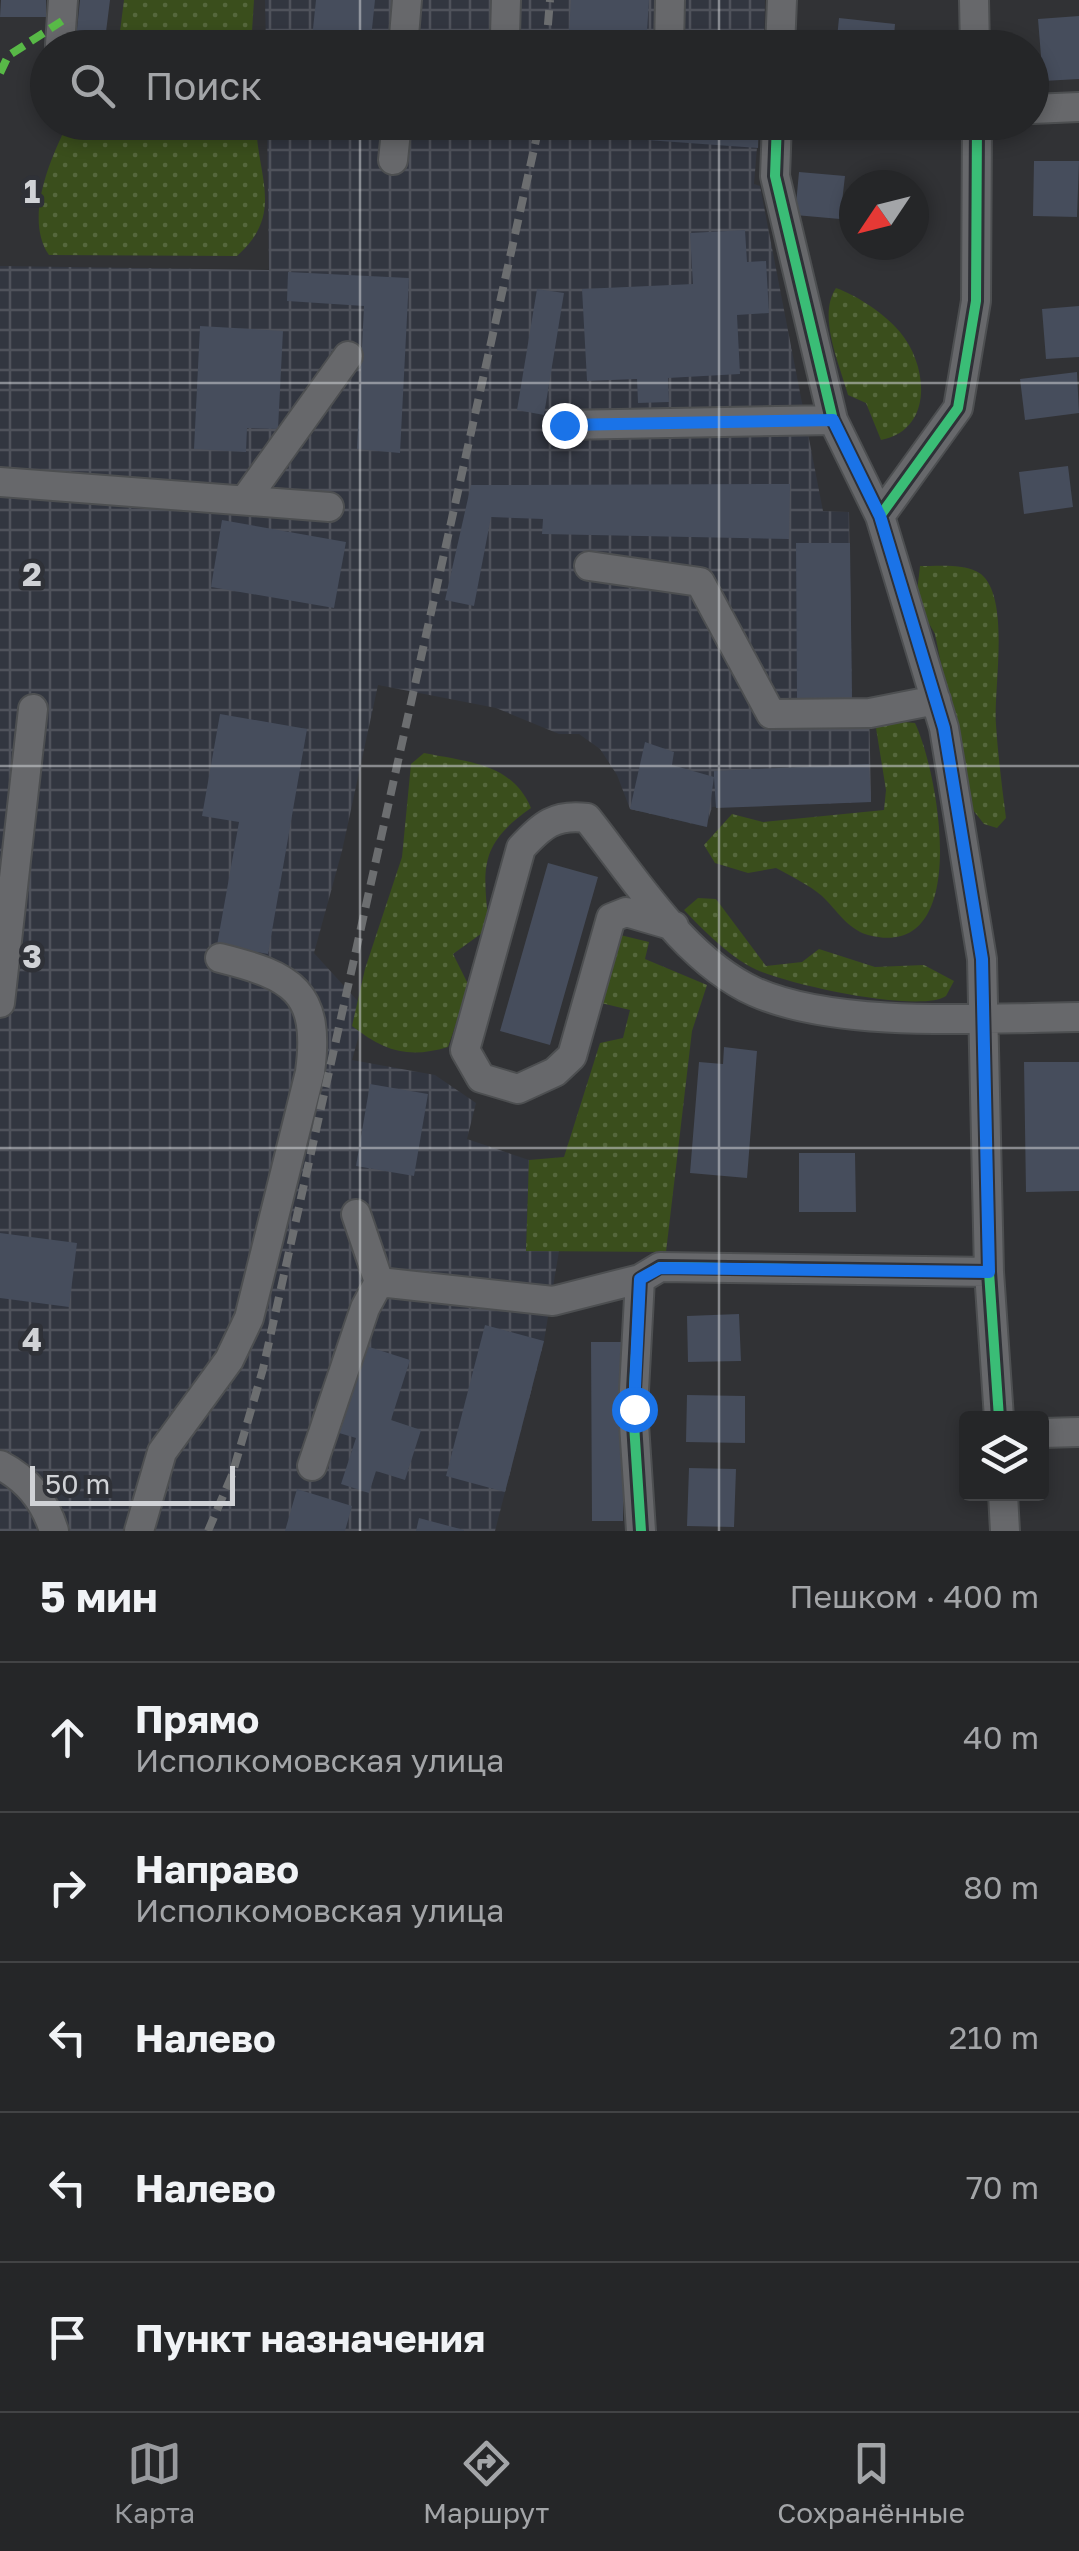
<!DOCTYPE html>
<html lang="ru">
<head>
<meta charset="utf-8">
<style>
  :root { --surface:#252628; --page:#313234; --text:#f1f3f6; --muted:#a3a5a8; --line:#424345; --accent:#989a9e }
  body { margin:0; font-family:"Golos Text",sans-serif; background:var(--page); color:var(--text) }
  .controls { position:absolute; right:30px; bottom:30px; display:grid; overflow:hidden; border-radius:10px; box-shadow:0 5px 15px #0003 }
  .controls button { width:90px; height:90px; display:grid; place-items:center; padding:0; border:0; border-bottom:2px solid var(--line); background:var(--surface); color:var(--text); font:50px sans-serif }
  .compass { position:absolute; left:839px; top:170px; width:90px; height:90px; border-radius:50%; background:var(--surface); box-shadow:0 5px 15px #0003; rotate:235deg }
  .scale { position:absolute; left:30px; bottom:25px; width:205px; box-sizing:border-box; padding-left:10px; border:5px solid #d0d2d6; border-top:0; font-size:28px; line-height:35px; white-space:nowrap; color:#d0d2d6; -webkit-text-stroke:8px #2f3137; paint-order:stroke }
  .stop { position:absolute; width:30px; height:30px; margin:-22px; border:8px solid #1a73e8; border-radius:50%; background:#fff }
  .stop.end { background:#1a73e8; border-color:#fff; box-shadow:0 2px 10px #0008 }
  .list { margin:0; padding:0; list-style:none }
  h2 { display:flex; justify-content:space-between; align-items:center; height:130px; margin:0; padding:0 40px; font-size:42px }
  h2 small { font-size:32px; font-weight:400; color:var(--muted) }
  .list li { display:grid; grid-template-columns:65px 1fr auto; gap:30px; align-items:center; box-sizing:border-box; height:150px; padding:0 40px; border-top:2px solid var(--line) }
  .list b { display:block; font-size:38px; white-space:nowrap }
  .list p { margin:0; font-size:32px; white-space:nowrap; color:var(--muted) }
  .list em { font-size:32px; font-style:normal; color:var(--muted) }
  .icon { flex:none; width:55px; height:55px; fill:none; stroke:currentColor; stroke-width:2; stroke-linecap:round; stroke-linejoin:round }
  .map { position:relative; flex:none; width:1079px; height:1531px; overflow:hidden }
  .search { position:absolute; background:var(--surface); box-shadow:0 5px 15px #0003; left:30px; right:30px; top:30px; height:110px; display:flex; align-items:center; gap:25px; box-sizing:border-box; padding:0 35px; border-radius:55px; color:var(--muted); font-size:38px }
  .sheet { height:880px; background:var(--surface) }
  nav { display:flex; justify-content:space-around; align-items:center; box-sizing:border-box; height:140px; border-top:2px solid var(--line); background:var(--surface); font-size:28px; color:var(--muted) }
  nav a { display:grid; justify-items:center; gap:5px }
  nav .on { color:var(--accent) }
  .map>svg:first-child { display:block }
  .industrial { fill:url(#industrial-grid) }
  .green { fill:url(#green-dots) }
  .building { fill:#464d5c }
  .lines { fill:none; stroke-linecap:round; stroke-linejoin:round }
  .minor-casing { stroke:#4d4f51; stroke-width:32 }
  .minor { stroke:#67686b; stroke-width:28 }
  .rail { stroke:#6c6e70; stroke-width:8; stroke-dasharray:15 8; stroke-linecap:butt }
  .quiet { stroke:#58b947; stroke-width:8; stroke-dasharray:15 8; stroke-linecap:butt }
  .cycleway-casing { stroke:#2f3137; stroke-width:16 }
  .cycleway { stroke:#3abd76; stroke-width:10 }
  .route { stroke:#1a73e8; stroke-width:12 }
  .grid { fill:none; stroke:#d0d2d6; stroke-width:2.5; stroke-opacity:0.55 }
  .grid-label { font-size:32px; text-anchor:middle; font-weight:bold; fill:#d0d2d6; stroke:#2f3137; stroke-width:9; stroke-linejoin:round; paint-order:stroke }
</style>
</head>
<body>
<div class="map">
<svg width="1079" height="1531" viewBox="0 0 1079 1531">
  <defs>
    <pattern id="industrial-grid" width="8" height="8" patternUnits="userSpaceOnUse" patternTransform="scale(2.5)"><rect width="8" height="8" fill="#323640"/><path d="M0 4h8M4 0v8" fill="none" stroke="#4f525b"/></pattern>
    <pattern id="green-dots" width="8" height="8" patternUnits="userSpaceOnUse" patternTransform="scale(2.5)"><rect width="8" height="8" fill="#3a4e1c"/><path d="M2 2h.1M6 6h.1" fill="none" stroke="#55673c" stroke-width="1.8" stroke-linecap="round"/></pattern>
  </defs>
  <rect width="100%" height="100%" fill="#313235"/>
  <path class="industrial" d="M265,0H765L764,47H266Z
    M267,123H759L754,184L760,186L823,511L849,512L852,701H869L871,802L712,807L706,827L630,809L617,775L600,749L579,734H559L496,708L378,685L342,851L314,953L366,1010L352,1060L435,1075L476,1103L467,1139L529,1160L526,1251H559L544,1341L495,1531H0V266L269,270Z"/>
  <path class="green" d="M124,0H254L251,47H118Z
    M68,123H256C257,176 285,214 237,256L49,255C24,219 50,159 68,123Z
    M836,288C858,296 885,314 900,332C929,367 933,430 881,440L866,403L848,395C840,365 817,316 836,288Z
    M920,566C938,566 966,563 981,574C1011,599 993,690 996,725C998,756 1002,787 1006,818L997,828L984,824L969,805L935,634L916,601Z
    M892,721L915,723C939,774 973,963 868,935C847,929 837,910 822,896C809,885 791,876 776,868L748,873L715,863L704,845L732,814L763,822L884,810L886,790L876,728Z
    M424,753C468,762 512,763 531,808C478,845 483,868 489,928L453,954L469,986L448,1047C408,1059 384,1051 352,1026L365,969L402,857L411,764Z
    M698,898L716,899L766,966L802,962L819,949L875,967L924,965L954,981L946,996C920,1014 778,983 749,966C725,952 703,930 684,910Z
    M616,934L649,942L645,959L707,985L692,1031L666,1252L526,1251L529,1160L564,1157L600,1043L623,1038L630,1010L597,1002Z"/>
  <path class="building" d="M1,0H46V17H0Z
    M80,0H110L104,48H75Z
    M316,0H375L370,48H311Z
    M571,0H649L646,48H568Z
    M1079,16V79L1043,81L1038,19Z
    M839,18L895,24L893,48H836Z
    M563,122H759L758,148L563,134Z
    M1034,161H1079L1077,217L1033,216Z
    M799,172L845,176L840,219L795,215Z
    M745,230L747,262L766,261L769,313L737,315L740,374L668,378L669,402L638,403L637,379L587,381L582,289L693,284L690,233Z
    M288,272L409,278L400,453L357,449L364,306L287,301Z
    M537,289L564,293L544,415L517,410Z
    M1079,306V357L1046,359L1042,309Z
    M200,326L283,331L278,429L247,428L246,452L194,449Z
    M1077,372L1079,413L1025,420L1020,379Z
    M1068,466L1073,507L1024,514L1019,472Z
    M790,484L789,539L542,534L543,519L491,517L474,606L445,600L471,485Z
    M222,520L346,542L334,608L211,587Z
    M796,543H850L852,701L797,702Z
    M220,714L307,729L268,954L217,945L239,822L202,816Z
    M645,742L674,752L672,765L714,777V771L869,764L871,802L716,808L714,777L707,827L630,809Z
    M548,863L598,877L550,1045L500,1031Z
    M724,1047L757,1051L747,1178L690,1173L699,1062L723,1064Z
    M1024,1062H1079V1191L1026,1192Z
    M370,1084L428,1094L414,1176L356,1166Z
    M799,1153H855L856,1212H799Z
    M0,1233L77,1243L69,1307L0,1298Z
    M739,1314L741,1361L688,1362L687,1316Z
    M485,1325L544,1341L505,1492L446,1476Z
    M591,1342H623V1521H592Z
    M366,1346L410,1360L391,1420L421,1430L405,1480L376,1471L369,1493L341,1484L356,1438L339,1433Z
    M687,1395L745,1396V1443L686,1442Z
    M689,1468L736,1469L734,1527L687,1526Z
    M297,1489L352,1506L345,1531H285Z
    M419,1518L464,1530V1531H416Z"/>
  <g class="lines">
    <g class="minor-casing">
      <path id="minor" d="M974,0L975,48
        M505,35L506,0
        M60,45L63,0
        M403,48L407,0
        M669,48L670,0
        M780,48L782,0
        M1032,109L1079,107
        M777,122L775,176L833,420L880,516L944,728L982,959L989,1272L999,1418
        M393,160L397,122
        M564,425L833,420
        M0,482L329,507
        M245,500L348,356
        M880,516L958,408L976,301L977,122
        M589,566L700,582L771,714L870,713L936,700
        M674,926L626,912L611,918L572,1056L555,1072L518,1089L481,1078L465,1050L521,848C542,825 555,814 587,818C634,877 684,960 755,992C839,1029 987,1018 1079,1017
        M0,1003L33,709
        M356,1214L379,1282
        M1042,1433L1079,1432
        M0,1465C27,1479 45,1501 54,1531
        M312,1466L365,1308L379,1282L553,1301L640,1279
        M1003,1494L1005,1531
        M139,1531L162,1452L229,1360L249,1318L310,1072C321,991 292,976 220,958
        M641,1531L633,1409L640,1279L660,1267L989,1272"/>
    </g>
    <use href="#minor" class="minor"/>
    <path class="rail" d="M546,48L550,0
      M208,1531L232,1475L263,1369L540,122"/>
    <path class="quiet" d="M0,73L8,56L62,21"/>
    <g class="cycleway-casing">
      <path id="cycleway" d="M777,122L775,176L833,420L880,516L944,728L982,959L989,1272L999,1418
        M880,516L958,408L976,301L977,122
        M641,1531L633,1409L640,1279L660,1267L989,1272"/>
    </g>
    <use href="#cycleway" class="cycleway"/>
  </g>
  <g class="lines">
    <path class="route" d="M564,425L833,420L880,516L944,728L982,959L989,1272L660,1268L640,1279L634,1409"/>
  </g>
  <path class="grid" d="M360,0V48M719,0V48M360,122V1531M719,122V1531M0,383H1079M0,766H1079M0,1148H1079"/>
  <g class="grid-label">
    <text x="32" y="203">1</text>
    <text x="32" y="586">2</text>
    <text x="32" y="968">3</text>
    <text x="32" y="1351">4</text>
  </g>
</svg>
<div class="controls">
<button><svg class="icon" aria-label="layers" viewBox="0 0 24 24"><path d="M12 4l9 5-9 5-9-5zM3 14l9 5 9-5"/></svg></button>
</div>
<svg class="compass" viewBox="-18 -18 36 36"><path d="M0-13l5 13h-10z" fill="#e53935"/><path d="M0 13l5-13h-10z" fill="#a3a5a8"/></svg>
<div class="scale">50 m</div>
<div class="stop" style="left:634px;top:1409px"></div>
<div class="stop end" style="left:564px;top:425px"></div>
<div class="search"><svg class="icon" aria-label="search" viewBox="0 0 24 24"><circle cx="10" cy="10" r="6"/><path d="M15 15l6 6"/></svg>Поиск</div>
</div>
<section class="sheet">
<h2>5 мин<small>Пешком · 400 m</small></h2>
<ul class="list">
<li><svg class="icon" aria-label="ahead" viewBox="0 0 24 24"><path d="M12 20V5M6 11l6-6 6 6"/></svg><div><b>Прямо</b><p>Исполкомовская улица</p></div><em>40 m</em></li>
<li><svg class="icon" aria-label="right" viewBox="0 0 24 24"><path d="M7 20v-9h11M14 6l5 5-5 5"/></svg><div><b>Направо</b><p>Исполкомовская улица</p></div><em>80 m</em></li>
<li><svg class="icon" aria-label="left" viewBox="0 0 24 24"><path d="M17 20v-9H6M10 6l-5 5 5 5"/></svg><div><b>Налево</b></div><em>210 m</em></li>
<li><svg class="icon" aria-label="left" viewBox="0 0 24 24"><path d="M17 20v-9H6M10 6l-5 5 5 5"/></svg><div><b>Налево</b></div><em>70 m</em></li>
<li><svg class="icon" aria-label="arrive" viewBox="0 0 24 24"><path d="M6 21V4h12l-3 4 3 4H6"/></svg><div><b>Пункт назначения</b></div></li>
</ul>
</section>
<nav>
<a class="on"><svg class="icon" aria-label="map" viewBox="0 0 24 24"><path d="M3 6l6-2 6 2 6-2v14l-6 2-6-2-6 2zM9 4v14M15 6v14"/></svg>Карта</a>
<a><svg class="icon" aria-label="directions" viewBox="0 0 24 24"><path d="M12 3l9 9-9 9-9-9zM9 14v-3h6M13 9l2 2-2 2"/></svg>Маршрут</a>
<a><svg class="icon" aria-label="saved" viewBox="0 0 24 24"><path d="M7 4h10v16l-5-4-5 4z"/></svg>Сохранённые</a>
</nav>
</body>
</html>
